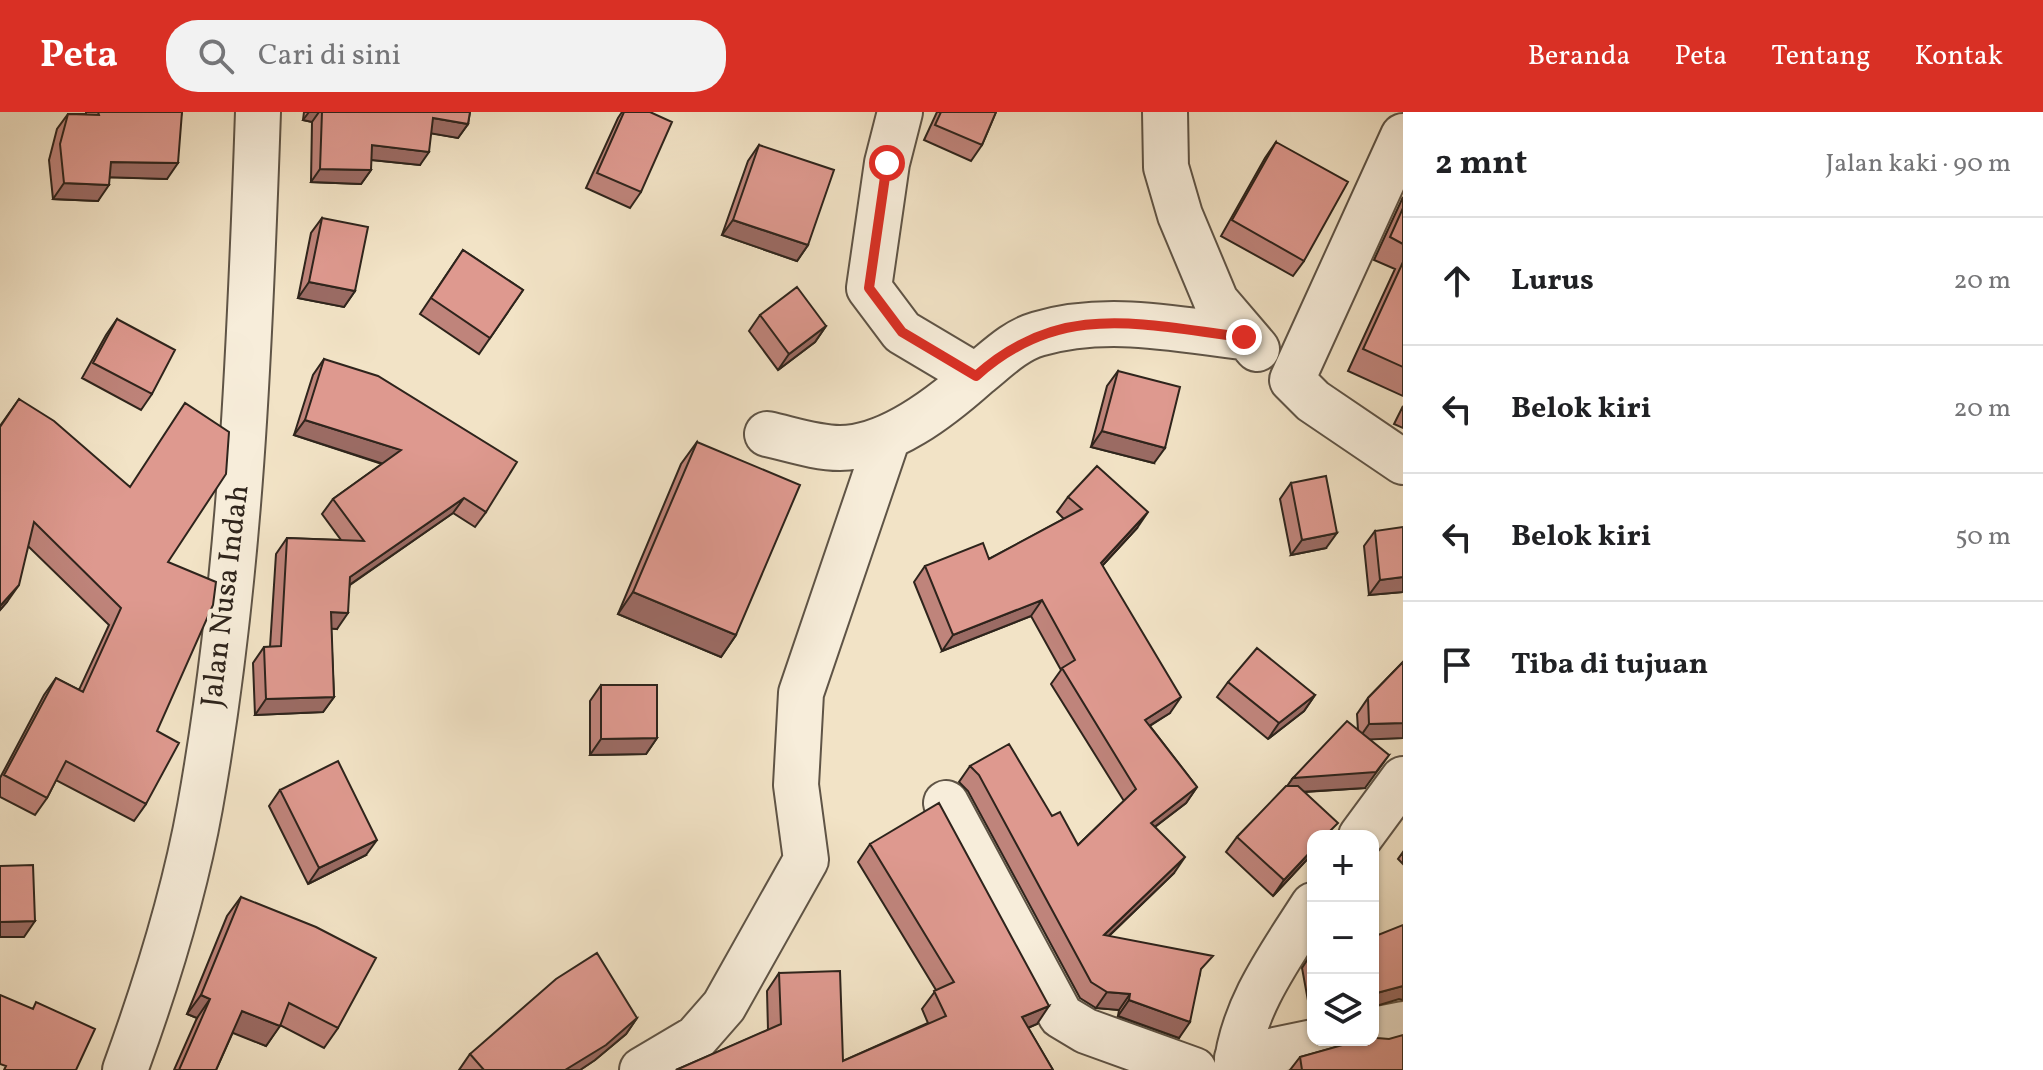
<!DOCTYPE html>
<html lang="id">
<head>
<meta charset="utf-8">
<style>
  :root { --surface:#fff; --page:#f2f2f2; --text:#202124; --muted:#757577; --line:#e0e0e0; --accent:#d93025 }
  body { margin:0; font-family:Vollkorn,serif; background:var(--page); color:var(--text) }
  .controls { position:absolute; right:24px; bottom:24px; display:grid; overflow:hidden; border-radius:16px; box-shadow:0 2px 6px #0004 }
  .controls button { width:72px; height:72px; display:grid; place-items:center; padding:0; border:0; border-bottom:2px solid var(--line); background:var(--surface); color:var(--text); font:40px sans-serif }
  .stop { position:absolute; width:24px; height:24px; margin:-18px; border:6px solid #d93025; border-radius:50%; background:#fff }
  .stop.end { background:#d93025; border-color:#fff; box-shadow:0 2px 8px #0008 }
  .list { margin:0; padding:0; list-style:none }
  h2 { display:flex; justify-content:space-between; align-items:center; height:104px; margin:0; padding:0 32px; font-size:34px }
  h2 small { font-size:26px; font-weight:400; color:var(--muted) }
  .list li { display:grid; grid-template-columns:52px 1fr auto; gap:24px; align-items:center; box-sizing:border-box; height:128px; padding:0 32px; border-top:2px solid var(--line) }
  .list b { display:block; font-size:30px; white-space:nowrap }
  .list em { font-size:26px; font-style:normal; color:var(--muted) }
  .icon { flex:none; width:44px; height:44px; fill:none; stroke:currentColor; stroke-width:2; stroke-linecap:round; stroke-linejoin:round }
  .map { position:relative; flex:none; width:1403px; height:958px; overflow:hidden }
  header { display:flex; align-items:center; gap:48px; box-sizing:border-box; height:112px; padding:0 40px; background:var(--accent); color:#fff }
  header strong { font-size:38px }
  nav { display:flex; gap:44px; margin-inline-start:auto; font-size:28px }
  .search { width:560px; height:72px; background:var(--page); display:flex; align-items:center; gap:20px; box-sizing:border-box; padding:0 28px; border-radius:32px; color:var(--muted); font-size:30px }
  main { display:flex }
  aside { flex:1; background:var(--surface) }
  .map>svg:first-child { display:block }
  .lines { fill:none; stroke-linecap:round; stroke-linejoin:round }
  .minor-casing { stroke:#5f5446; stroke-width:48 }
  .minor { stroke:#f7edda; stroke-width:44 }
  .wall { fill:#bf847b; stroke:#2e241c; stroke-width:2 }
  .shaded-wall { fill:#9b6b64; stroke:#2e241c; stroke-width:2 }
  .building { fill:#de998f; stroke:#2e241c; stroke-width:2 }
  .route { stroke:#d93025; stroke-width:10 }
  .labels { text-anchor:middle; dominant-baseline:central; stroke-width:8; stroke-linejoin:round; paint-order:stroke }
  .street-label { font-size:30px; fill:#2e241c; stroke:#f7edda }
</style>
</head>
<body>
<header>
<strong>Peta</strong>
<div class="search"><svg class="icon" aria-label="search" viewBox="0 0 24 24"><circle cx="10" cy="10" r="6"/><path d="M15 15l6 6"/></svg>Cari di sini</div>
<nav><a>Beranda</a><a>Peta</a><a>Tentang</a><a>Kontak</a></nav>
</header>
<main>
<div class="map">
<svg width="1403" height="958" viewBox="0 0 1403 958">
  <rect width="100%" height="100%" fill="#f2e3c6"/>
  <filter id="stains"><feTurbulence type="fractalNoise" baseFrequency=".0025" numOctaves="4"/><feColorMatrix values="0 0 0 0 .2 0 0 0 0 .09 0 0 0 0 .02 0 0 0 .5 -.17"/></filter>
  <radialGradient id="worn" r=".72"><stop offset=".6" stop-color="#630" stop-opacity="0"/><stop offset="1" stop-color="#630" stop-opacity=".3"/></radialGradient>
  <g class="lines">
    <g class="minor-casing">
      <path id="minor" d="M900,0L887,51L869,176L902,220L976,264
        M1165,0L1166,55L1180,103L1216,189L1257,237
        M1403,24L1292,268L1313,289L1403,350
        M767,322C790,327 816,336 840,336C889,336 941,295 977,263C996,248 1014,229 1038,222C1106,202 1175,217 1244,225
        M946,691L1061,904L1086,919L1194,958
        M1361,724L1403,667
        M1373,918L1403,912
        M1237,946L1323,928
        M125,958C156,873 184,784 200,695C241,466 250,232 258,0
        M642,958L696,926L724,894L806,748L796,673L801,581L887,328
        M1236,958C1241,897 1281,843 1313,793"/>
    </g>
    <use href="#minor" class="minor"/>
  </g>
  <path class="wall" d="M86,0H182L167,67L110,65L98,89L53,87L49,48L57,17L68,2H86Z
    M304,0H470L468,12L458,26L431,21L420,53L371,48V58L361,72L311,70L312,10L303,8Z
    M622,0H650L641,80L630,96L586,76L618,6Z
    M937,0H996L982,33L971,49L924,28Z
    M1276,30L1304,149L1293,164L1221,124L1265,46Z
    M759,33L808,133L797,149L722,123L748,49Z
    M1403,85V284L1348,259L1395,157L1374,148Z
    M322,106L355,179L344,195L298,186L311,121Z
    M463,138L523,178L479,242L420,202Z
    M760,203L826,214L815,230L778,258L749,219Z
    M117,207L152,282L141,298L82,266L106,223Z
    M324,247L486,400L475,415L453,401L350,473L337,517L331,516L334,585L323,600L255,603L253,551L264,535H270L276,442L287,426L341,428L322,402L333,387L382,352L294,323L313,263Z
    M1118,259L1154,351L1091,335L1107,274Z
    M19,287L168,450L157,619L146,692L134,709L56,668L47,686L35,703L0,685V666L44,583L56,566L79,578L109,513L28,434L7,490L0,498V314Z
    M1403,294V316L1394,312Z
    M697,330L736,523L721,545L618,502L681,352Z
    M1291,371L1326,436L1291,443L1280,387Z
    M1068,385L1137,416L1102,454L1170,601L1150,614L1197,675L1186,691L1155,715L1174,761L1109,824L1200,862L1179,926L1118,904L1119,898L1096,896L1080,886L968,679L959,670L970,654L1052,704L1078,733L1124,689L1051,572L1061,558L1031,504L942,539L914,470L925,454L989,447L1064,407L1057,400Z
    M1375,419L1403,480L1369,483L1364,434Z
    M1403,550V626L1369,627L1365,676L1305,680L1313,724V741L1273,784L1226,740L1237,725L1288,674L1293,666L1358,618L1357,602L1368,586Z
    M1228,570L1315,583L1304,599L1268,627L1217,585Z
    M601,573L657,626L646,642L590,643V589Z
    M280,678L366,743L308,772L269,694Z
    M870,732L1037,912L1028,916L1053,958H676L768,918L767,879L779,861L843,949L928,911L922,897L936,878L858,750Z
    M1403,740V752L1398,747Z
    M241,785L338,916L324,936L280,913L266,934L233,920L216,958H174L197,906L187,902L227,804Z
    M1313,839V905H1311L1302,856Z
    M637,906L626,922L595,948L580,958H459L470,942Z
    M1347,928H1373L1403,958H1290L1300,945L1347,932Z"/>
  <path class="shaded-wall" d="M309,0H319L312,10L303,8Z
    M433,6L468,12L458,26L423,20Z
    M372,33L429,40L420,53L362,47Z
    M111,50L178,51L167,67L100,65Z
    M320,57L371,58L361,72L311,70Z
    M64,71L109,73L98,89L53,87Z
    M733,108L808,133L797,149L722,123Z
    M309,170L355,179L344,195L298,186Z
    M826,214L815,230L778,258L789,242Z
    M305,308L401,338L390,354L294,323Z
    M1102,319L1165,336L1154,351L1091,335Z
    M464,386L453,401L339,480L350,465Z
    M1148,400L1137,416L1090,467L1101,451Z
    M1337,421L1326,436L1291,443L1302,428Z
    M1403,465V480L1369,483L1380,468Z
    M19,473L7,490L0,498V494Z
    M633,480L736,523L721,545L618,502Z
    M1042,488L1031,504L942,539L953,523Z
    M331,500L348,501L337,517L320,516Z
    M1315,583L1304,599L1268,627L1279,611Z
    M334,585L323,600L255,603L266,587Z
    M1181,585L1170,601L1134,623L1145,608Z
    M1403,611V626L1358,628L1369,612Z
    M657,626L646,642L590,643L601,627Z
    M1389,643L1365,676L1282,681L1293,666Z
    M1197,675L1186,691L1140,726L1151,711Z
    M377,728L366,743L308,772L319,756Z
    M1313,737V741L1273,784L1284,768Z
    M1185,745L1174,761L1093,839L1104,823Z
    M35,809L24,825H0V810Z
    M1403,874V888L1399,887L1373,895V882Z
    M1107,880L1130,882L1119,898L1096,896Z
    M201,883L210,887L197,906L187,902Z
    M1129,888L1190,910L1179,926L1118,904Z
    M1049,894L1037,912L1010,923L1022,905Z
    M242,899L280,914L266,934L228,919Z
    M637,906L626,922L595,948L580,958H565Z"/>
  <path class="building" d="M98,0H182L178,51L111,50L109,73L64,71L60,32L68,2L99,3Z
    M322,0H470L468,12L433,6L429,40L372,33L371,58L320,57Z
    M624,0H650L672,10L641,80L597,61Z
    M941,0H996L982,33L935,13Z
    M1276,30L1348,70L1304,149L1232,108Z
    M759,33L834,58L808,133L733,108Z
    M1403,96V132L1390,125Z
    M322,106L368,115L355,179L309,170Z
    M463,138L523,178L490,226L431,186Z
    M1403,150V255L1363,237Z
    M797,175L826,214L789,242L760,203Z
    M117,207L175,238L152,282L93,251Z
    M324,247L378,264L517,350L486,400L464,386L350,465L348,501L331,500L334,585L266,587L264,535L281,534L287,426L364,429L333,387L401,338L305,308Z
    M1118,259L1180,275L1165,336L1102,319Z
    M19,287L54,309L130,375L185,291L229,320L226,362L168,450L216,470L213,493L157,619L179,631L146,692L66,649L47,686L4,663L56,566L83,580L121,496L34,410L19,473L0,494V315Z
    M697,330L800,373L736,523L633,480Z
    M1097,354L1148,400L1101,451L1181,585L1145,608L1197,675L1151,711L1185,745L1104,823L1213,844L1201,857L1190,910L1129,888L1130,882L1107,880L1091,870L979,663L970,654L1009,632L1052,704L1060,700L1078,733L1136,677L1062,556L1075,548L1042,488L953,523L925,454L983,431L989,447L1082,397L1068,385Z
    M1326,364L1337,421L1302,428L1291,371Z
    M1403,415V465L1380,468L1375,419Z
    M1257,536L1315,583L1279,611L1228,570Z
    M1403,550V611L1369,612L1368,586Z
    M601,573H657V626L601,627Z
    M1347,609L1389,643L1376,660L1293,666Z
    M338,649L377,728L319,756L280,678Z
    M1286,674H1298L1338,711L1325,724H1313V737L1284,768L1237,725Z
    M939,691L1049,894L1022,905L1053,958H676L781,912L779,861L840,859L843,949L946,904L934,879L954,870L870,732Z
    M33,753L35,809L0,810V754Z
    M241,785L316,815L376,846L338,916L289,891L280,914L242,899L216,958H179L210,887L201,883Z
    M1403,813V874L1373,882V825Z
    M597,841L637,906L606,933L565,958H484L470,942L556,867Z
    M0,883L33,897L36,890L95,917L76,958H4L6,954L0,952Z
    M1403,923V958H1302L1300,945L1350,931L1352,928H1373V924L1377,926L1389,927Z"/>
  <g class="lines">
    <path class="route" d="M887,51L869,176L902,220L976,264C1060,188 1142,213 1244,225"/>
  </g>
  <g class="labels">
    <g class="street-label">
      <text transform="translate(226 484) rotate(-83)">Jalan Nusa Indah</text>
    </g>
  </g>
  <rect width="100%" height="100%" filter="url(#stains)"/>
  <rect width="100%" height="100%" fill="url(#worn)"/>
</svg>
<div class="controls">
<button>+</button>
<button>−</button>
<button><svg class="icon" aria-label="layers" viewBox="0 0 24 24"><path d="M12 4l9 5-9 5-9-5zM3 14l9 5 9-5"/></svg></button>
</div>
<div class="stop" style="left:887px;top:51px"></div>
<div class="stop end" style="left:1244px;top:225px"></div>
</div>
<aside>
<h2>2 mnt<small>Jalan kaki · 90 m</small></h2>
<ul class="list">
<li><svg class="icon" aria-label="ahead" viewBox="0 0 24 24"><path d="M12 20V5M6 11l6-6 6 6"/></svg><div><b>Lurus</b></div><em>20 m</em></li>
<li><svg class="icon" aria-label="left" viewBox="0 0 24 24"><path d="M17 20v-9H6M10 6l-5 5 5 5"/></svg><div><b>Belok kiri</b></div><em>20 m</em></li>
<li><svg class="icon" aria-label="left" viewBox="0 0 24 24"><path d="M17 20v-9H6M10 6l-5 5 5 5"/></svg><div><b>Belok kiri</b></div><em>50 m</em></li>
<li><svg class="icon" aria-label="arrive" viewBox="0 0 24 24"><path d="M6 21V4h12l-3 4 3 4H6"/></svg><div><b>Tiba di tujuan</b></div></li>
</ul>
</aside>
</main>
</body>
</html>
